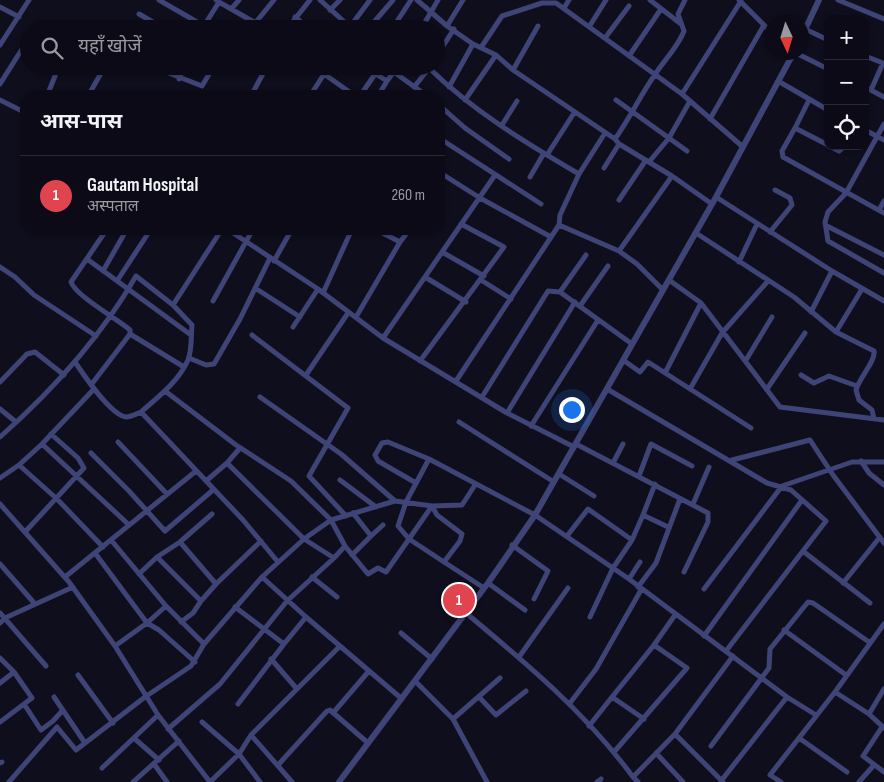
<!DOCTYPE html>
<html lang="hi">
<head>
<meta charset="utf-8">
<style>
  :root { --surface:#0b0a16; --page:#14131f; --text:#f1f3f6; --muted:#9a9aa1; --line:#2b2b35; --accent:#db2777 }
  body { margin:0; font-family:"Sofia Sans Condensed","Noto Sans Devanagari",sans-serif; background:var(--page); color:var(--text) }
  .controls { position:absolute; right:15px; top:15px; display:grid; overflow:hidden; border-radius:10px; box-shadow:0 1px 4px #0004 }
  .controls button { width:45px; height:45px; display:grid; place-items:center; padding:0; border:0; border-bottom:1px solid var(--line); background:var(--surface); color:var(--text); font:25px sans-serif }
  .compass { position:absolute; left:764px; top:15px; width:45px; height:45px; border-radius:50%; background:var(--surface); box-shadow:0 1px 4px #0004; rotate:176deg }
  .you { position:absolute; left:571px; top:409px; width:18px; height:18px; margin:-12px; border:4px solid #fff; border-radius:50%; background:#1a73e8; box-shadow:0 0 0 8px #1a73e833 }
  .badge { display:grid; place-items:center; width:32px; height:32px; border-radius:50%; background:var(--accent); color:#fff; font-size:16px; font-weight:700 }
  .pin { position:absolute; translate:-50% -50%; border:2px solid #fff; box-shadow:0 1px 5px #0006 }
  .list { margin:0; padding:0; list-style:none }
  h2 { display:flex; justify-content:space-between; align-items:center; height:65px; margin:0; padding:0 20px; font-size:21px }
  h2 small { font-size:16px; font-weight:400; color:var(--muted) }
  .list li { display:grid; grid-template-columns:32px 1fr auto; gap:15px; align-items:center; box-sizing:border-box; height:80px; padding:0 20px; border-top:1px solid var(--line) }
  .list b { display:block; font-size:19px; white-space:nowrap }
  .list p { margin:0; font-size:16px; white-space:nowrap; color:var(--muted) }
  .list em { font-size:16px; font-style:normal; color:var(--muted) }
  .icon { flex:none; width:28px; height:28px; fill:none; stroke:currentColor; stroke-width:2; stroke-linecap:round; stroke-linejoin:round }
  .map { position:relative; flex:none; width:884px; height:782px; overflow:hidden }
  .search { position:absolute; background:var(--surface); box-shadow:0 1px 4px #0004; left:20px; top:20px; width:425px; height:55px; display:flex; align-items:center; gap:12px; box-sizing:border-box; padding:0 18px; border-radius:28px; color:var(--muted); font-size:19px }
  .panel { position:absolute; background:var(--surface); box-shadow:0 1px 4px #0004; left:20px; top:90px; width:425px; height:145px; border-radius:20px }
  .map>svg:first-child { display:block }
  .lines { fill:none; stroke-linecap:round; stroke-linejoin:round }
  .minor { stroke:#3f4477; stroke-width:5 }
  .tertiary { stroke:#3f4477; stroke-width:6 }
</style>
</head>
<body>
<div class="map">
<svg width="884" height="782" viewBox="0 0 884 782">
  <rect width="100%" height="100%" fill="#0f0e1d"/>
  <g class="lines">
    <path class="minor" d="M159,0L204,26
      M320,0L350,27
      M417,0L431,12L438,0
      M650,0L681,24
      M739,0L772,33
      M838,0L884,19
      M219,2L266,29
      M0,7L19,17
      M232,8L239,0
      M564,8L569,0
      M330,10L340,0
      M139,14L165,29
      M295,17L310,29
      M256,22L274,0
      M447,26L463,0
      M589,27L606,0
      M349,28L370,0
      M202,29L219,2L216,0
      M287,29L310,0
      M368,29L393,0
      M392,29L411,0
      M421,29L431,12L447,26L473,44L496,55L513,70L615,139L619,144L672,176L712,204
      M805,29L828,40
      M605,38L629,6
      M0,45L29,0
      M482,46L502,16L542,3H556L682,94L743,147
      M794,52L828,69
      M629,56L661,9
      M865,56L883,63L871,90
      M436,57L454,29
      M151,66L202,86L214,66
      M313,66L355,96
      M363,66L387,81L398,66
      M429,68C473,111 526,143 579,174L605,133
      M513,70L538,26
      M394,72L427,96
      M179,79L184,66
      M778,81L828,110
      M0,84L29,38
      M414,87L430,67
      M449,87L473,44
      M865,87L884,97
      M682,94L741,1
      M47,96L59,66
      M88,96L104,68
      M251,96L267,66
      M310,96L324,74
      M360,96L375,74
      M378,96L387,81
      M0,100L26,113
      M465,100L496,55
      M616,100L687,151
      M809,100L795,128L828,145
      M439,105L465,128L509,159
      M710,119L764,25
      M884,124L846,193L828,212L825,222L828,241L884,273
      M502,125L517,101
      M795,128L782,151L783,157L884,213
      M865,130L884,140
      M439,138L541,204
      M615,139C630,118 641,94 656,73C665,59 678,47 684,31L678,14L685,0
      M829,146L839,151L845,146
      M547,155L574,113
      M649,162L669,138L690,101
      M604,168L619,144
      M439,172L480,198L551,237
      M530,177L544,153
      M716,197L832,271L884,301
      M619,200L646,160
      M879,210L884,201
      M559,225L560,215L579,174
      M827,226L884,255
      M227,229L318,289L383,338L507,413L574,447
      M375,229L400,242L410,229
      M770,232L792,205L790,198L775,190
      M696,233L794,297L836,332L874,351C876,361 859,378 856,390L859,400L872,410L874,419
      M619,251L672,176
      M442,252L484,276
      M87,259L191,335
      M274,261L292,229
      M739,262L757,224
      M0,267L15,277L34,295L96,336
      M103,271L127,229
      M425,277L466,302
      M481,280L511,299
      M669,280L701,303L780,407L884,420
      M117,281L151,229
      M255,288L300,317
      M560,292L586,255
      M323,293L352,229
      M213,301L253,229
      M173,305L222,229
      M580,306L608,266
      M811,312L832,271
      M356,317L400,242
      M293,327L318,289
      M836,332L862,289
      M130,334L184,367
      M252,335L348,408L309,476L346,516
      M383,338L495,175
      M189,358L206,365L214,364L240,319L270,258
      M623,360L640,372L648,362L751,428
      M746,360L772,317
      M420,361L504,247L461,224
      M75,362C83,374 111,415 126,417C131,417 136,414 141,412L243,520L278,562
      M665,373L701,303
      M306,375L348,313
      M801,375L814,383L829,376L857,386
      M456,381L559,225L619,251L637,264L663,290
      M0,382L27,354L35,352L64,375
      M91,385L130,334V330C116,318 76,296 71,282L107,229
      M607,389L767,483L791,490L826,521L726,651
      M690,389L722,333L768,281
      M767,389L805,333
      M165,391L236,445L291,481L331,520L345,546L368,574L378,568L386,572L432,506L462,505L475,485
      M260,397L341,454L395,501
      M482,397L548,291L560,292L632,344
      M0,409L16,422
      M507,413L575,302
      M459,422L554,482
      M531,426L598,320
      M0,437C53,390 101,337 136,276L173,305L192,325C191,336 192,350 188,360C179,381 158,397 141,412
      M118,442L167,494
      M42,444L94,389
      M576,444L708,513V522L684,572
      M91,453L129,491L165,531L213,490
      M732,460L810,440L833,475L884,543
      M861,461L869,473L884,485
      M613,463L623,444
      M559,474L594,496
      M639,476L651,444L692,466
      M0,478L19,465
      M340,480L376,507
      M206,481L227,463L240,448
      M416,483L378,461L375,455L382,443L388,442L429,459
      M655,484L643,515L668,527
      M0,504L69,582L115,646L158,715L210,782
      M693,504L709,467
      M353,513L371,536L383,525
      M25,532L84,468L78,458L51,434
      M567,536L588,509L632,540L643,515
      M111,540L166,606L204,644
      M512,545L548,571L534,599
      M103,547L57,499L19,465L42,444L128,524
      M804,552L870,603
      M95,553L147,623L115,646
      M352,555L371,536
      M157,557L180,542L212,514
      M334,558L345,546
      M444,562L409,539L398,526L406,502L429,459L535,515L629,579L787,697L816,715
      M0,564L35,604
      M139,574L157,557L201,601L216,584L180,542
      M65,577L196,471
      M262,577L306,617
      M312,577L337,597
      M629,579L640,562
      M488,583L525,610
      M843,583L880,537
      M216,584L261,541
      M638,587L656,563L680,499
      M704,589L782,486L852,462H884
      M166,606L147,623L159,630L195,662
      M235,607L284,644L306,617L402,699
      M0,613L46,666
      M466,613C526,663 586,713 633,777
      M590,617L613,568L632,540
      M181,622L193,613L201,601
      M0,623L5,618L73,587
      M784,630L846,675
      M401,633L432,659
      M704,636L802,500
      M519,657L568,588
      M0,658L14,672L32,698L0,722
      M271,659L297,689
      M78,675L113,723
      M415,681L453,719L487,782
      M0,683L14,672
      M835,692L884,624
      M54,697L85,743
      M479,697L496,715L526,691
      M570,703L596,669L641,590
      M24,704L41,730L53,721L63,710
      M238,704L284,644
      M333,713L369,671
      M869,714L884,689
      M453,719L500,678
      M644,719L612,697L654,645L675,615
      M202,722L239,754L260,782
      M589,726L612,697
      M882,727L863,756L884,772
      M168,729L220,684L287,601L334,558L304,539L331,520L395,501L432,506L437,515L462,534L460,541L444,562L484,588
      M675,734L723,782
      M799,738L847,772
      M135,739L159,760
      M711,746L769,668L770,649L808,602L813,603L869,642
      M614,752L687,668L654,645
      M656,753L683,782
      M0,763L2,762
      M154,764L167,782
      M279,764L327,711L330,710L368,743
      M102,768L158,715
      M721,781L787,697
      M9,782L57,727L76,750L145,697L191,666L204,644L262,577L304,539L227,463
      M133,782L179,741
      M210,782L239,754L251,735
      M292,782L251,735L340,646
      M597,782L601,779
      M638,782L633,777L675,734L733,656
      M781,782L770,775L835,692L869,714L884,728
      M859,782L874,765"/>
    <path class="tertiary" d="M802,36L819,0
      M339,782L488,583L535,515L716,197L794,52"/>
  </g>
</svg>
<div class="controls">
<button>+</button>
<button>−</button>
<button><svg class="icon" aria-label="locate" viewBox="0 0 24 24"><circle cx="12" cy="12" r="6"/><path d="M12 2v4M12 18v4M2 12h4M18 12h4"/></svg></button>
</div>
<svg class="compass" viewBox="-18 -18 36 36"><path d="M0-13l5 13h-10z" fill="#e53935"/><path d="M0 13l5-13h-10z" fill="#9a9aa1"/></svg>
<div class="you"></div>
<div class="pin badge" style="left:459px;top:600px;background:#e0444e">1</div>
<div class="search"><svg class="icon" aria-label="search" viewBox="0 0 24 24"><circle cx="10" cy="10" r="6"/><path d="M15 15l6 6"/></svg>यहाँ खोजें</div>
<section class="panel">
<h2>आस-पास<small></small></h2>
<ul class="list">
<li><span class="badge" style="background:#e0444e">1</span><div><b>Gautam Hospital</b><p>अस्पताल</p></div><em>260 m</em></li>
</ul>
</section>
</div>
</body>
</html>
